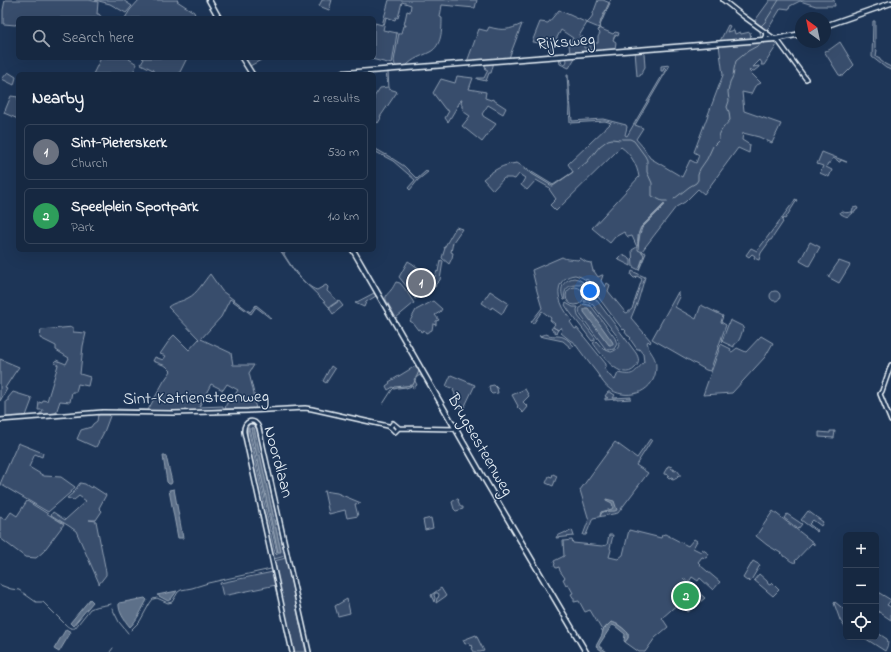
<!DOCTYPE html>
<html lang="en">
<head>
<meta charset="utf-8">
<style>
  :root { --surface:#162841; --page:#23344c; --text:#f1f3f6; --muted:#9ea6b1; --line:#35445a; --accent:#ff9aa2 }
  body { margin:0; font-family:"Indie Flower",sans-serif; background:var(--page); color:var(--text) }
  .controls { position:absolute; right:12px; bottom:12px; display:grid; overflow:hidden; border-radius:6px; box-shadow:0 4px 16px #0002 }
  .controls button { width:36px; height:36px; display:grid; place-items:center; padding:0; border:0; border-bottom:1px solid var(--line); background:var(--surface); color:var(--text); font:20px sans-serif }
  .compass { position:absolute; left:795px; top:12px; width:36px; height:36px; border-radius:50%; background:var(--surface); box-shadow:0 4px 16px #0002; rotate:327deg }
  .you { position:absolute; left:590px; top:291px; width:14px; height:14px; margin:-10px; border:3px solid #fff; border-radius:50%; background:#1a73e8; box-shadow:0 0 0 6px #1a73e833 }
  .badge { display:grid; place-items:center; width:26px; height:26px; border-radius:50%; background:var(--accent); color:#fff; font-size:13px; font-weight:700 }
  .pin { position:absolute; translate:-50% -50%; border:2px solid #fff; box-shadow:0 1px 4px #0006 }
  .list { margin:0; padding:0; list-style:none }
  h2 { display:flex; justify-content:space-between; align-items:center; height:52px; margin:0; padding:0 16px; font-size:17px }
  h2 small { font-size:13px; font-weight:400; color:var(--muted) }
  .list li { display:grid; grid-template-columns:26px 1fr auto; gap:12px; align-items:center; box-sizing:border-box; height:56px; margin:0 8px 8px; padding:0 8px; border:1px solid var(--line); border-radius:6px }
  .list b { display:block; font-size:15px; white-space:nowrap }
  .list p { margin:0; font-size:13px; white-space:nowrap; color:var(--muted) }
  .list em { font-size:13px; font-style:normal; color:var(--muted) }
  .icon { flex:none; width:22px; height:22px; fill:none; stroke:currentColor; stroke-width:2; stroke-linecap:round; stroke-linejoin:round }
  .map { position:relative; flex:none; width:891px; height:652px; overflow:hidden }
  .search { position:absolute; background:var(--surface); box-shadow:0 4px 16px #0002; left:16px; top:16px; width:360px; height:44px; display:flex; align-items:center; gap:10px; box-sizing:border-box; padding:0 14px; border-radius:6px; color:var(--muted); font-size:15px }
  .panel { position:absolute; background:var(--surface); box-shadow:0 4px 16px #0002; left:16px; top:72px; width:360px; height:180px; border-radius:6px }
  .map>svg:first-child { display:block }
  .green { fill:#374d6c; stroke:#909fb2; fill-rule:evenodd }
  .water { fill:#5d7089; stroke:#95a4b5 }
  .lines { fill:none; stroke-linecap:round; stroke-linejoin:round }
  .stream { stroke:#95a4b5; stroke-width:1 }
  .minor-casing { stroke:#e8f1f8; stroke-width:6 }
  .major-casing { stroke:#e8f1f8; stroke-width:7 }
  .minor { stroke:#1d3557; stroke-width:3 }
  .major { stroke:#1d3557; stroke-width:4 }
  .labels { text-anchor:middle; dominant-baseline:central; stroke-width:3; stroke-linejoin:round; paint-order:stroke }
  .street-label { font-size:17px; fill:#e8f1f8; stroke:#1d3557 }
</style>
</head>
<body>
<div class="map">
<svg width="891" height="652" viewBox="0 0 891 652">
  <rect width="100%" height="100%" fill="#1d3557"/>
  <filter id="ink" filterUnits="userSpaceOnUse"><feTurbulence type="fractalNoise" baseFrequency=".025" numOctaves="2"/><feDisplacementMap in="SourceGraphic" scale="8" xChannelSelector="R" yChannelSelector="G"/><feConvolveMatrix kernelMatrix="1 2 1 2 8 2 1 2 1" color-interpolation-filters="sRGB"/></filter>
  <g filter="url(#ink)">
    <path class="green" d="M5,0H89L98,2L97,14H99L102,18H18V24L15,25L4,24H3V10Z
      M95,0H123L132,6L126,13L110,4Z
      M139,0H178L177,1L194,12L195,15L201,18H125L130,10Z
      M322,0H332L329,10L319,6Z
      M389,0H477L475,8L442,5L440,17L442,18C442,29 442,46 430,52C420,57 414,58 406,66L397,67L395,65L394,61L399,33H401L403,26H406V25H404L407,11L410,12L411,5L402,2L398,18L396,17L395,20L386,17L383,30L397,33L392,64L367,58H374V28L375,23L382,25Z
      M598,0H603L610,3L604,16L599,28L613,34L615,32L619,33L618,36L615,35L613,40L616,42L615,50L591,52L590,50V43H598V37L600,33L598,31L599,28L587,23L579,36L583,37L581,40L584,42V48H588V52L570,53L569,45L573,38L561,30L552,47L553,55H549L548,44L532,42L540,22L548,23L559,10L587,23L591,19Z
      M770,0H834L835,6H816L800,1L790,6L789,9L781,8L767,31L754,22Z
      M873,21H875V49L877,50L876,56L880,58V60L885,64L891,67V70L886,68L872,57Z
      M522,24L509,58L467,62L479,29L487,31L489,27C503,31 509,30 522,24Z
      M728,25L730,26L727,32L734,30L735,34L740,32L741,34L750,32L751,39L720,41Z
      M774,41L777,45L764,65H761L762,63L760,60L753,67L759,66V67L754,71L750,70L749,71L761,83L755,86L751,94L742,92L744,111L781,124L772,143L759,137L743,133L742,140L750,145L749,153L738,148L704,194L698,189L685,202L676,207L642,251L646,253L639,270L633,267L632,250L637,247L632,236L628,237L624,232L615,237L610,243L592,228L639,177C637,165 631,154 621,147L556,211L550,205L556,199L549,189L550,188L536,180L527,190L521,185L525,178L519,174L515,179L511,178H504L493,190L483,179C495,169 502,165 517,163L553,185L573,172L568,164L611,123L605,121L570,123L567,75H568L572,121L603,119L626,125L627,127L625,135L627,136L666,69L664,67L663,71H661V66L670,65L635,125L643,128L636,139L643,147L650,158L682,177L690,160L696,163L699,155L694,152L723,75L719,45ZM664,204L665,205L642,228L640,234L638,246C637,240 638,233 641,227Z
      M840,42L854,65L843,76L839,75L824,51L829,50Z
      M635,51H645V53H644L645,67L640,76H637Z
      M566,56H576L569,68L560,64L559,57H560L562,63L565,65L567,61Z
      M101,58H129V59L137,64L132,74H93Z
      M142,58H187L179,74H156L153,72V70L141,64L144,59Z
      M245,58H262L261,60L250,66Z
      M494,62L491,73H489L486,81L477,79V78H484L488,70H486L485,65H480L479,63Z
      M386,71H388L389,89L396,91L397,92L380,117L381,118L378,123L374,120V97L380,88L388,87Z
      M8,72L16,77L14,85L2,79Z
      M457,76L473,78L469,89L486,92L485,98L491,100L492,99L506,108L503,114L488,105L482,114L483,115V116L496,124L482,142L462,126L470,116L464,112L462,107V105L461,103L462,100H461L448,122L445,118L449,111L445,109L433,93L441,79L455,83Z
      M11,96L18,97V119L4,113Z
      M374,148L390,157L404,166L417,179L426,171L428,172L418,180L410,190L408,188L415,180L393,161L374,151Z
      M822,152L847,162H846L841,160L840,162H839L837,160L833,158L830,163H828L826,167L832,170L829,177L820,173L823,166L817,164Z
      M795,199L797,200L785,219L783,218L782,221L783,222L771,240H770L768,241L769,242L761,253L759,260L754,258L755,256L752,254L749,257L746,255L751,248L757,251L795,200Z
      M857,207L858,209L856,210L855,212H852L853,213C847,218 847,217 841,214L840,212L842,211C846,214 848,212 852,212L853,208Z
      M456,227L462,229L453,242L451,252L453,253L452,258L449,264L442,258L445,248H444Z
      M810,242L820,247L809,266L800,261Z
      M280,250H289L284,253V254C290,265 305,287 317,290L326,285L328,287L327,291L338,301L329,307L323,300L296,274Z
      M622,254L631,260V266L617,259Z
      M562,257C567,260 572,259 578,260L580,258L586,262L591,263L593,271H594L598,277L602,275H603L601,281L605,287L607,283L610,285L608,291L625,312L627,313L632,309L642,279L637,276L635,278H634L631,275L632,271L645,277L638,301L631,318L651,341L650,343L648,341L647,343C648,344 648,346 648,347C652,355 656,357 656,367C656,391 630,401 611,390C605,386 601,379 597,373C589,363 581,352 573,341H571L561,333L562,329L561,327L558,330L553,327L558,330L556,333L551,329L555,324L550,320L551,318L542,311L533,324L531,322L542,308L537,291L532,270ZM575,275L581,277L586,280L587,279L590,283L589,285L623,330L624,329L626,331L625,332L628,336H629L631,338L630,339L637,349H639L643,354L644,362C634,372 635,377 618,373L615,380L610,376L604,368L606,367V364L577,328L575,329L570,322L572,320L571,319C568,315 564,310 562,305C556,292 558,277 575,275Z
      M441,260L443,261L440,280L435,285L436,286L415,299L412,292L415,290L418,292L424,286L427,290L429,289L427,285L426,286V285L433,282V281L437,271L438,272L440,261Z
      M408,261L413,264L414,265L425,272L427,273L423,276L422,273H420L419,275L420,278L410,280L411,284L407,287L399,277Z
      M839,261L850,265L839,283L828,277Z
      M210,274L222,291L250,312L256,305L271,317L270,318L256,307L251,314L230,299L221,317L201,339L231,353L233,365H254L249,373L256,402H254L256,408L225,409L226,405L229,400L232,399L238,390L227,384L223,390L211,384L199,407L223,406V409L167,412L116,411L117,409L148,410L164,381L171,371L166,366L153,361L155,357L163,360L166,356L160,354L171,338L174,335L189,350L199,339L168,307C174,302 181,302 188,298C197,294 204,281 210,274Z
      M574,278L578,279L583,282L580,285C568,284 563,289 565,300H564C559,290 562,280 574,278Z
      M396,282L400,283L405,289L414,303L396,318L386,300C385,295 388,294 391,290C393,288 394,285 396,282Z
      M587,287L636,353C639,358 640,363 635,368C621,383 600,353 593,343L596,341L597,342L603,349L611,352C619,350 621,344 617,336L593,305L589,302H584L587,296L586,289Z
      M566 296a9 9 0 1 1 18 0a9 9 0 1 1-18 0Z
      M770 296a5 5 0 1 1 10 0a5 5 0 1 1-10 0Z
      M490,291L508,303L502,314L492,307L491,309L482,303Z
      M678,292V295L680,297L675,307L696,319L701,305L723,316L721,322L726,325L710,371L706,370L652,339Z
      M374,293L376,296L366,302L364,307L355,303Z
      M339,301L343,306L333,314L329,308Z
      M433,301L442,309L440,312L435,315L439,320L436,321V325L433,324L432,330L426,333L424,330L421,332L420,329L418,330L412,322H411L410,321L416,310Z
      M566,303L573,307H578L577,310L578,316L595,338V340L592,341L569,311L565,305Z
      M584,304L589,305L592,307L615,338L617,344L614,349L609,350L605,348L581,316C578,311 579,307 584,304Z
      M730,320L744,327C741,333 741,341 734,345V347L723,342L722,341Z
      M73,327V332L86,333L83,346L80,374L90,377L88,386L78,384L76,392H72L70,402L60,401L56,413L40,415V413H42L43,410H38L39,402L42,403L43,400L47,401L58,365L55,363L56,360L66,364L69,358L56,350V346L40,338L41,330Z
      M546,334C552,337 558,335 563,337C568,339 571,343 574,346L572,348H571L563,341L539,336Z
      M761,336L773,343L765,357L732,393L703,395L721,344L731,349L730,351L732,352L737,348L746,352Z
      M0,359L19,367L14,374L5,388L7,389L0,401Z
      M417,365L424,377L422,378L420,375L414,379L417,385L413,388L412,386L406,388V387L398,388L394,389L393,387L388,390L386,386L390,383L389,382Z
      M331,366L335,369L326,383L323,381Z
      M451,375L475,385L464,408L458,407L455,401V394L453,390L454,389L446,386Z
      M494,385L497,388L498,393L492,394L490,392L489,386Z
      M525,389L529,396L523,402L528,407L523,413L517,407L518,406L512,395Z
      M13,392L32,398L31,400H32L26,416L6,417V401H8V398Z
      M608,392H610L615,395L613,398L631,397V399L617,400V399L605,400V398H608L605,396Z
      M98,415H109L110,416L104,432L96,447H95L77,439L81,430L91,427L93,424L97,421Z
      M250,424L254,425L257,430L285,556L274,559L247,435L248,426ZM248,428H249L277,553V555L275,553ZM251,428H254L281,551L278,552Z
      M830,431H835L834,438L819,437V432L830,433Z
      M650,439L652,440L636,465L648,473L618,513L593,518L586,535H583L589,519L588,517L580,490L615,442L637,458Z
      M18,443L43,453L42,457L35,454L29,467L44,476L61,477L75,487L71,492L48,512L0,484Z
      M668,466H669L672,467L671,468L672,469H675L673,470L675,471L677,470L680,474V476L679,477L678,475L677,478L673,480L671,479L673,478L672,477L669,478L667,476L669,475L664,474V473Z
      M553,474L557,476L553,486L546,483L549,476L552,477Z
      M80,483L85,484L91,488L92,486L106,495L99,508L102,511L96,520H89L96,521L106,572V575L99,584V583L76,531L69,526L51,515L53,512L65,520L86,501L79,496L74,500L67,498L73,493Z
      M324,491L337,493L361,503L355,504L358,516L347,518L345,510L329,514Z
      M456,499H458L459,500L458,501L461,507H463V509L456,511L454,509L452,502Z
      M27,501L64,524L43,552L36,558L25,557L0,538V517L4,519H6L11,512L17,516Z
      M773,511L814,543V545L812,543L795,561L796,562C792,564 788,558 784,556V555L767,545L756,536Z
      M808,511L823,522L821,526L813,520L809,524L818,531L817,532L801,520Z
      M787,514L802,524L798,529L784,518Z
      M431,518L433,528L425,530L423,520Z
      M572,530L574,536L556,538L557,536L566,532L567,533Z
      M629,530L661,538L662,535L665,534L688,546L694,539L697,541L693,548L701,552L702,549L709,554L706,558L702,557L698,562L701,565V566L720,582L713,590L700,578L698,581L692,577L689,582L684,578L683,579L705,598L688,612L680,602L662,618L668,627L655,638L645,652H639L625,642L628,638V633C625,630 616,621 611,623C608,624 605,628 603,630V632L590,610L585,612L579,601L574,602V599L571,594L573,593L568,584L566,585L563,579L565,578L560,571L559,567L556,568L554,565L555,564L554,561L564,556L563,541L572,540L573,543L602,546L607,545L609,535H613L610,548L611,550L609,557L618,559L619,558L623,555Z
      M286,558L306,652H294L274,561Z
      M753,561L760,565L750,582L748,580L747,581L743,578Z
      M273,572L276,585L223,596L220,583Z
      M759,574L767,581L768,584L770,585L772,583L779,590L773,596L754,580Z
      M441,588L446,596L436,603L437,598H438L439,595L438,593H435L434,595L435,598L434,602L431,595Z
      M876,591L891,600L887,605L891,607V620L876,610Z
      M347,599L350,613L338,616L335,606Z
      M835,602L846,611V629L840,620L834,603Z
      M876,632L887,639C889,644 887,647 885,651L863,637H876Z
      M476,635L484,651L480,652H474L472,648H473L472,645L471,646L469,643L465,644L463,640Z"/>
    <path class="water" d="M585,308H588L612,341L613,343V345H609L584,312V309Z
      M251,428H254L281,552H278Z
      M163,456H166L172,482L171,484H169L167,482Z
      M174,489L183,538H178L169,490Z
      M606,499L614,501L617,510L615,511C608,512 603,509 600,516L601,512L612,509L613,507L612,503L606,500Z
      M177,591L171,599L168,601L157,595Z
      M145,598L147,600C142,609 138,619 130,627C124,620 118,611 119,603Z
      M90,599L93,602L73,626L70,623Z
      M611,622C617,623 624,629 628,633V638L625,642L624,641L625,634L615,626L612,625L599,645V646L607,652H603L596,646L602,635L603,630Z
      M66,629L71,632L59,652L54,649Z"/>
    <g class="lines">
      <path class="stream" d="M610,1L611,0
        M760,27L765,22L779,0
        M599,28L601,20L609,3
        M760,32L761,37
        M622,139H630L634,141L645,156L647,160V172L652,183V196L662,201H667
        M524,169L552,186H553L573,172
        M577,170L587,162L600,146L608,140L612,139L620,140
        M674,199L689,187L696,183L698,180V175L700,169L707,159L713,146L719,140C718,132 725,126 730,120L729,112L727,107L729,101L728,92L730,82L733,76L734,69L736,61L748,51L761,44L762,42
        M639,269L644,255L642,252L638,250L639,233L641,228L667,202
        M383,404L392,390L395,387L413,385L419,371L418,369
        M0,585L11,589L19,590L36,602H43L66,625C68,627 71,629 75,628L90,609L95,607L111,604
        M112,608L119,622L128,633
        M131,630L140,621L150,603L153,599L157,598L168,603L172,602L178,592L181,590L192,588L208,583L271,569
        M110,652L113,648"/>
      <g class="minor-casing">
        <path id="minor" d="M723,0L743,16L779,42L806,79
          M891,365L882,391L880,394L891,421
          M0,420L103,412L174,413L248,411L305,408L312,409L388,426L391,428L395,432L399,428
          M390,427L393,423L399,428L456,429
          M292,652L244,432C243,420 255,417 259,428L309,652"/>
      </g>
      <g class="major-casing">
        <path id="major" d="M209,0L219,18
          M825,26L891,3
          M764,40L766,36V33
          M242,58L252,74
          M332,74L775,39L801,34
          M353,250L482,475L586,652"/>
      </g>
      <use href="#minor" class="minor"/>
      <use href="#major" class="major"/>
    </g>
  </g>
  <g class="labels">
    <g class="street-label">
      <text transform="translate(566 42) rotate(-5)">Rijksweg</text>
      <text transform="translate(196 398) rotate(-1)">Sint-Katriensteenweg</text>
      <text transform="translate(480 445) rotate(60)">Brugsesteenweg</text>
      <text transform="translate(278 462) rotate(75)">Noordlaan</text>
    </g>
  </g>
</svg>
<div class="controls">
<button>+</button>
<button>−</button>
<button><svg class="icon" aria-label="locate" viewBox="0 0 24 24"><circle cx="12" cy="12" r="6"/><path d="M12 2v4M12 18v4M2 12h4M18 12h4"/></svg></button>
</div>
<svg class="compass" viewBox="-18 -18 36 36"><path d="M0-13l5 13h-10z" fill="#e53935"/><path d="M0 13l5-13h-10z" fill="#9ea6b1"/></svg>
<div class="you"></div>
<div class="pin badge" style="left:421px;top:283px;background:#6b7280">1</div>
<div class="pin badge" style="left:686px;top:596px;background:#2e9e5b">2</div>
<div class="search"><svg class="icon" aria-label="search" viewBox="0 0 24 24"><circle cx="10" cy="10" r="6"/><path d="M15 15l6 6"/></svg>Search here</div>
<section class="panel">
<h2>Nearby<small>2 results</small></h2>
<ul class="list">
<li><span class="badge" style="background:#6b7280">1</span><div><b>Sint-Pieterskerk</b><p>Church</p></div><em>530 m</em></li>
<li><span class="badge" style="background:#2e9e5b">2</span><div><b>Speelplein Sportpark</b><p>Park</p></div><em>1.0 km</em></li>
</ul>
</section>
</div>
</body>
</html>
